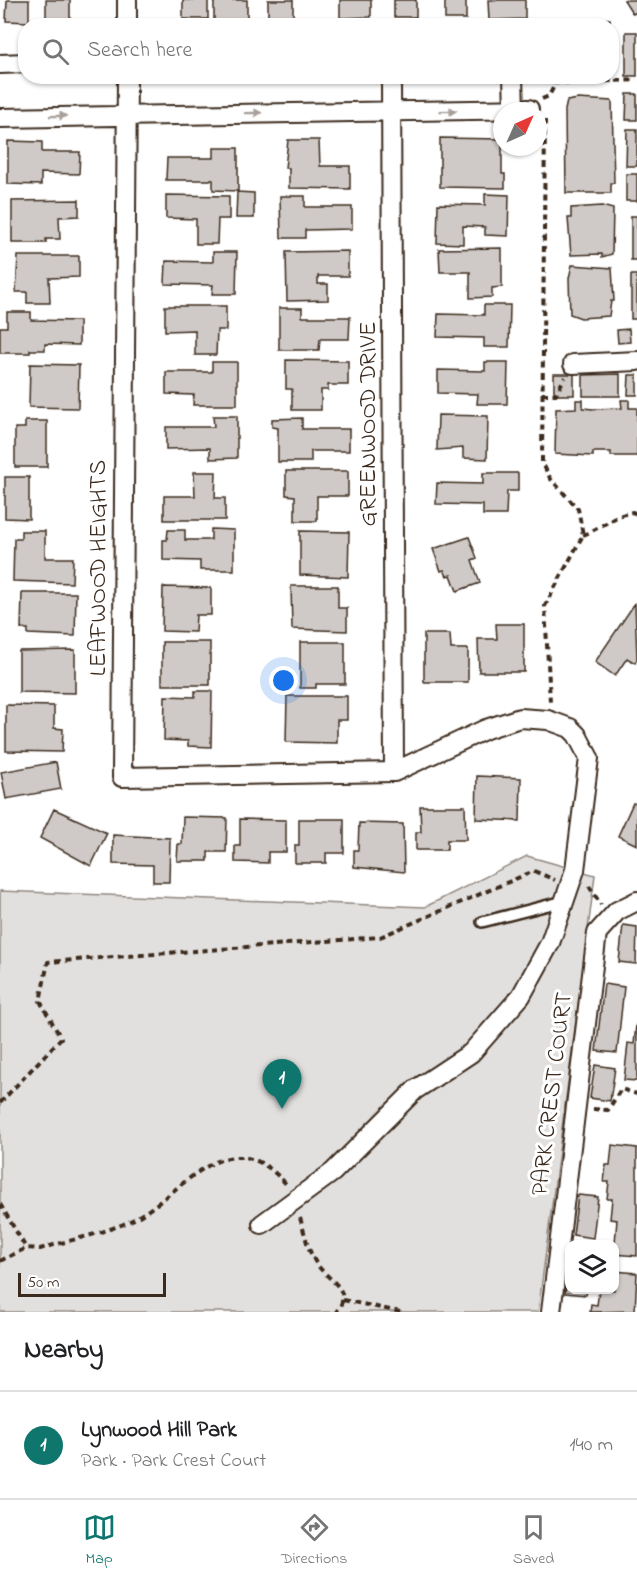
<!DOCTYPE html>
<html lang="en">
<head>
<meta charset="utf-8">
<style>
  :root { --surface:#fff; --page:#f6f6f6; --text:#202124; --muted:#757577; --line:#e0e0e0; --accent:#0f766e }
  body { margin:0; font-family:"Indie Flower",sans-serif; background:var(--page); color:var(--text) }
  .controls { position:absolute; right:18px; bottom:18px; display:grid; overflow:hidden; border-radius:12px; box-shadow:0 2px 4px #0004 }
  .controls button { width:54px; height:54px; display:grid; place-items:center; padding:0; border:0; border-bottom:2px solid var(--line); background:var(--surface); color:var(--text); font:30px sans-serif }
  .compass { position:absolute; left:493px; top:102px; width:54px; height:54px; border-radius:50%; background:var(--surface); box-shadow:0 2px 4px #0004; rotate:45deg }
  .scale { position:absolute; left:18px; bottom:15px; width:148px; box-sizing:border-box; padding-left:6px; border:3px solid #3b2a1e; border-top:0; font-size:16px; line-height:21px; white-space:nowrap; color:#3b2a1e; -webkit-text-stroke:4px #fff; paint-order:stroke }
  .you { position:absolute; left:284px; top:681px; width:21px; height:21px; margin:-15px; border:4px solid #fff; border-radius:50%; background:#1a73e8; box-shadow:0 0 0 9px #1a73e833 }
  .badge { display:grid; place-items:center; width:39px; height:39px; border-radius:50%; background:var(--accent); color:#fff; font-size:20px; font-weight:700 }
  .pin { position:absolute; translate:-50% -50px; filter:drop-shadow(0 2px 3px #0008) }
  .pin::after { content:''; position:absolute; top:32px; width:21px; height:18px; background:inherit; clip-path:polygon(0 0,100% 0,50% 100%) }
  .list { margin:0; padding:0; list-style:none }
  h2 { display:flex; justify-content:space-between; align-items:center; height:78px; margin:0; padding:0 24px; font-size:26px }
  h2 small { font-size:20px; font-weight:400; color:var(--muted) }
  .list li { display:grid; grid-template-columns:39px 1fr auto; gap:18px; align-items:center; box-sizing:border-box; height:108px; padding:0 24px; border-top:2px solid var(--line) }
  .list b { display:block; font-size:22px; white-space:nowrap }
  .list p { margin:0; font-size:20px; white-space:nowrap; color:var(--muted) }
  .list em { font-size:20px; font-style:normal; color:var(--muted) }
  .icon { flex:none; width:33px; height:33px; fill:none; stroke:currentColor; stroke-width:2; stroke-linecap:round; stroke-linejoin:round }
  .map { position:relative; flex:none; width:637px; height:1312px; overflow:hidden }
  .search { position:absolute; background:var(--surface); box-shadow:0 2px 4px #0004; left:18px; right:18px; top:18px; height:66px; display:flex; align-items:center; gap:15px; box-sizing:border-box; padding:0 21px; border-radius:24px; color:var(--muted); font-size:22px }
  .sheet { height:186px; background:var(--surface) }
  nav { display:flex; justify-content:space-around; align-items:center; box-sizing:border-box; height:84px; border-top:2px solid var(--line); background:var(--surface); font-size:16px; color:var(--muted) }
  nav a { display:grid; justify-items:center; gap:3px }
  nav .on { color:var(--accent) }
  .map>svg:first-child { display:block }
  .green { fill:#e2e0de; stroke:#8e857e; stroke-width:1.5 }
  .building { fill:#cfcac7; stroke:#3b2a1e; stroke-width:1.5 }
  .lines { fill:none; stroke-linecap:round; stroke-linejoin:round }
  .service-casing { stroke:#3b2a1e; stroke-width:14 }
  .minor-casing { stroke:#3b2a1e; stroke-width:22 }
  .path { stroke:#3b2a1e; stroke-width:4; stroke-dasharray:6 4.5; stroke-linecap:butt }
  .service { stroke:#fff; stroke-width:9 }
  .minor { stroke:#fff; stroke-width:18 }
  .oneway { fill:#a79f9a }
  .labels { text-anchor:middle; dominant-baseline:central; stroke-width:6; stroke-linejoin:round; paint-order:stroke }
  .street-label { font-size:24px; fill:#3b2a1e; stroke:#fff }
</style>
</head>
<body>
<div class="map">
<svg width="637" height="1312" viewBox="0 0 637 1312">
  <rect width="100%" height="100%" fill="#fff"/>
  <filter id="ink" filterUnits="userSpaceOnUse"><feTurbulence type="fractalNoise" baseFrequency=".0167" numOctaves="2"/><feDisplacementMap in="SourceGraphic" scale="12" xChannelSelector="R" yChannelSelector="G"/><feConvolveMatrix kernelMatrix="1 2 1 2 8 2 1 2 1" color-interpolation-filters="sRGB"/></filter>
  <g filter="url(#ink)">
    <path class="green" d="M527,856L595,875L538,1312H0V891L425,907Z"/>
    <path class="building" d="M7,0H29V22L6,21Z
      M46,0H70V20L46,19Z
      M183,0H208V19H183Z
      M214,0H247V21L214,22Z
      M268,0H293V18H268Z
      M340,0H371V17L340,18Z
      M394,0H416V17H394Z
      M445,0H466V19H445Z
      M488,0H525V19L489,20Z
      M624,0H637V12L633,14Z
      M583,19L587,21V19H610V26H566V21Z
      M626,32H637V76H626Z
      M627,94H637V120H626Z
      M578,99L612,101L614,183H611V193H566L565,110L567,101Z
      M627,129H637V166H626Z
      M440,138L502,139V174H505V188L440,187Z
      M288,140H319L320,166H350V189L289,188V168H285Z
      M8,141L42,142V152H80L79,174L41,173V185L8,184Z
      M214,148H238V191L213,190V180H166L167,158H214Z
      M626,174H637V201H626Z
      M237,192L254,193V218H236Z
      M485,194L509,195L508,236L485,235V227L463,226V244L437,243L438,204L485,205Z
      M166,195L229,196V219H218L217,244H196V219L166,218Z
      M280,196H305V207H352V229L305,230V238H281Z
      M79,200V216L59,217L60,239H46V243H12V201Z
      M602,206L613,209L612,254L602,257V254L571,255L568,218H571V208Z
      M631,216H637V260H631Z
      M502,248V287L492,288V297L470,298V272H440L439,249Z
      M348,251V276H318V284H328V300L287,301L286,252Z
      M213,252H237L236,294H212L213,285L165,284L166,261L213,262Z
      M18,256H79V277L49,278L50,303H27V292H16Z
      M572,265L612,268L614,301H611L609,316L581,318L570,314L569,278Z
      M631,275H637V319H631Z
      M484,305H510L509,347H484V338L437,337L438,314L484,315Z
      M165,306H226V330H217L216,355H195V330L165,331Z
      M279,308H302V317H350L349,339H320L319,350H279Z
      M7,312H31V320L79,321V345L45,344V350H30V353H0V327H7Z
      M629,329L630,342L618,343L617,330Z
      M286,360L348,361V385H328V390H321V410H292V389H286Z
      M212,362H237V405H193L194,395L166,394V372H212Z
      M485,362H508L507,404H477L478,394L438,393V370L485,371Z
      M30,364L79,365L78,408L29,407Z
      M554,374H574V395H554Z
      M620,374V396H583V375Z
      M629,375H637V395H628Z
      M576,400H583V408L593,409L622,408L621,400H629V408H637V456H611V452H593V456L555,454L556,409L576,408Z
      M438,415L488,416L487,459L463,458V448L437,450Z
      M213,416H237V458L210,459V448L166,449V427H214Z
      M302,418V429H349V451H311V462H278V428L272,427V419Z
      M25,421H47V467H15V428H25Z
      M286,471H348V496H317V521H295V496L286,495Z
      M194,472H216L215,498H225V520H164V496H195Z
      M483,473H518V491H507L506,515H483V505L436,504L437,483L483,484Z
      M5,477H29V519L5,518Z
      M211,529L234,530V570H200V561L163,560V540H167L168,530H185V540H211Z
      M21,531H45V558H73L72,583L13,581L14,539H21Z
      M300,531L349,532L348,577L300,575Z
      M469,537L477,558L472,560L480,583L457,591L451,575L447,576L444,570L441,571L433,549Z
      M291,586H338V608H347V631L292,629Z
      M163,587L211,588V615H196L195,632L162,631Z
      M22,593H76L75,636L28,634V629H21Z
      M635,603L637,659L635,663L627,658L615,676L595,662Z
      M496,624H524V672H479L478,639H497Z
      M424,634H450L451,649H468V682H424Z
      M162,642H210V685H162Z
      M300,642H345V684H316V688H300Z
      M75,650V693L19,692V651Z
      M195,691H212L211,747L188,746V741L164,740L165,696L195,697Z
      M287,696H347V720H337V743L286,742Z
      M6,705L54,706V728L63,729L62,752L6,751Z
      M56,762L61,789L6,799L1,772Z
      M477,776L521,778L520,821L476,819Z
      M633,803L637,804V845L618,836Z
      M420,806H465L466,840H447V850H416V832H421Z
      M54,809L107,833L91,866L40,838Z
      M183,817L227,818L226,852H208V861H177L178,844H182Z
      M240,819L286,820V852H268V863L235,862V846H240Z
      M299,819H344V853H326V863H295V845H299Z
      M359,823L403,824L404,872L354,867V850H358Z
      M113,835L170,838L169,882H153V865L113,864Z
      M623,925L637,927L636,964L619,962Z
      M604,984L624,987L617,1053L596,1051Z
      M636,1025H637V1081L624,1080L628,1043L634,1044Z
      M595,1065L615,1068L610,1101L590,1098Z
      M612,1145L637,1148V1256L614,1254L617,1220L610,1219L612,1199H607L609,1182H604L606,1165H610Z
      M578,1195L598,1197L593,1238L573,1235Z
      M570,1252V1290H587L586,1295L565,1293Z
      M614,1271L637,1273L635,1311L590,1312L591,1304L597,1305L599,1290H614Z"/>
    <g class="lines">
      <g class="service-casing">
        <path id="service" d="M482,922L564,901"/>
      </g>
      <g class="minor-casing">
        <path id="minor" d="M127,26V0
          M0,64L26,63
          M127,76L122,777L394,772L486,729L520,718L548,720L570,728L577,735L589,758L575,870L550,943L521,996L471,1053L415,1090L333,1172L262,1224
          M391,76L394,772
          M513,76L514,110
          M0,118L529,109
          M573,364L637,361
          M551,1312L597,933L617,911L637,901"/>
      </g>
      <path class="path" d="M553,83L637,80
        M542,99L549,96L553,88L550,76
        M545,120L542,462L550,478L578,509L583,535L545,606L550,702
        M542,394H556L565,377
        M583,535C601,528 614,515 633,512L637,515
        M589,886L601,905
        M0,1103L61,1038L40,1001L48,962L380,937L534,871L555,880
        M593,1109L608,1110L621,1089L637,1094
        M0,1204L26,1248
        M300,1218C305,1233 308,1254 319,1267C330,1281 354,1291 336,1312
        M0,1261L26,1248L40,1249C69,1240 104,1234 132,1220C186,1192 227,1117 286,1184
        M343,1300L400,1312"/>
      <use href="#service" class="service"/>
      <use href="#minor" class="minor"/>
    </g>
    <defs><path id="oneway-solid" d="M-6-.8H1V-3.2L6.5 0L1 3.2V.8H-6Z" transform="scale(1.5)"/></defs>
    <g class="oneway">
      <use href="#oneway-solid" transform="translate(448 111) rotate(-1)"/>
      <use href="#oneway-solid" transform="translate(253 113) rotate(-1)"/>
      <use href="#oneway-solid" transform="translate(58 116) rotate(-1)"/>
    </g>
  </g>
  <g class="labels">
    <g class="street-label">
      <text transform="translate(369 424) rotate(-90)">GREENWOOD DRIVE</text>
      <text transform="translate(99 568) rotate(-90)">LEAFWOOD HEIGHTS</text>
      <text transform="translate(553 1094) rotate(-83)">PARK CREST COURT</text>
    </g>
  </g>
</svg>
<div class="controls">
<button><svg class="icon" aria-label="layers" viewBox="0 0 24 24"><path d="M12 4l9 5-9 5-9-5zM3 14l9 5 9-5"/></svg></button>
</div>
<svg class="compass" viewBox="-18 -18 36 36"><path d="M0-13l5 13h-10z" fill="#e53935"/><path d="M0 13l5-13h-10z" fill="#757577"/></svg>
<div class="scale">50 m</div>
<div class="you"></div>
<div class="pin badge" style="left:282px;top:1109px">1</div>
<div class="search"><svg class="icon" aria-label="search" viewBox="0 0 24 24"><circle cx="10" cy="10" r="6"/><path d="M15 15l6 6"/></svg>Search here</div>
</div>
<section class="sheet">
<h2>Nearby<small></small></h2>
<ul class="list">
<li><span class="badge">1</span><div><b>Lynwood Hill Park</b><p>Park · Park Crest Court</p></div><em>140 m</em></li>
</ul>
</section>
<nav>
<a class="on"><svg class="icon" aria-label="map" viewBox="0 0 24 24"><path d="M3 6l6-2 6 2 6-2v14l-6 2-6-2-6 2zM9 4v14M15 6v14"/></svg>Map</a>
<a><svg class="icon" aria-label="directions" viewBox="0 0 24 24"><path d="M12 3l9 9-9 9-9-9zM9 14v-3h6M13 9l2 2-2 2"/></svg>Directions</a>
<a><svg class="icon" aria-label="saved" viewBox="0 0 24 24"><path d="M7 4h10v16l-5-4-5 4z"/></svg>Saved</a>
</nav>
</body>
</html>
